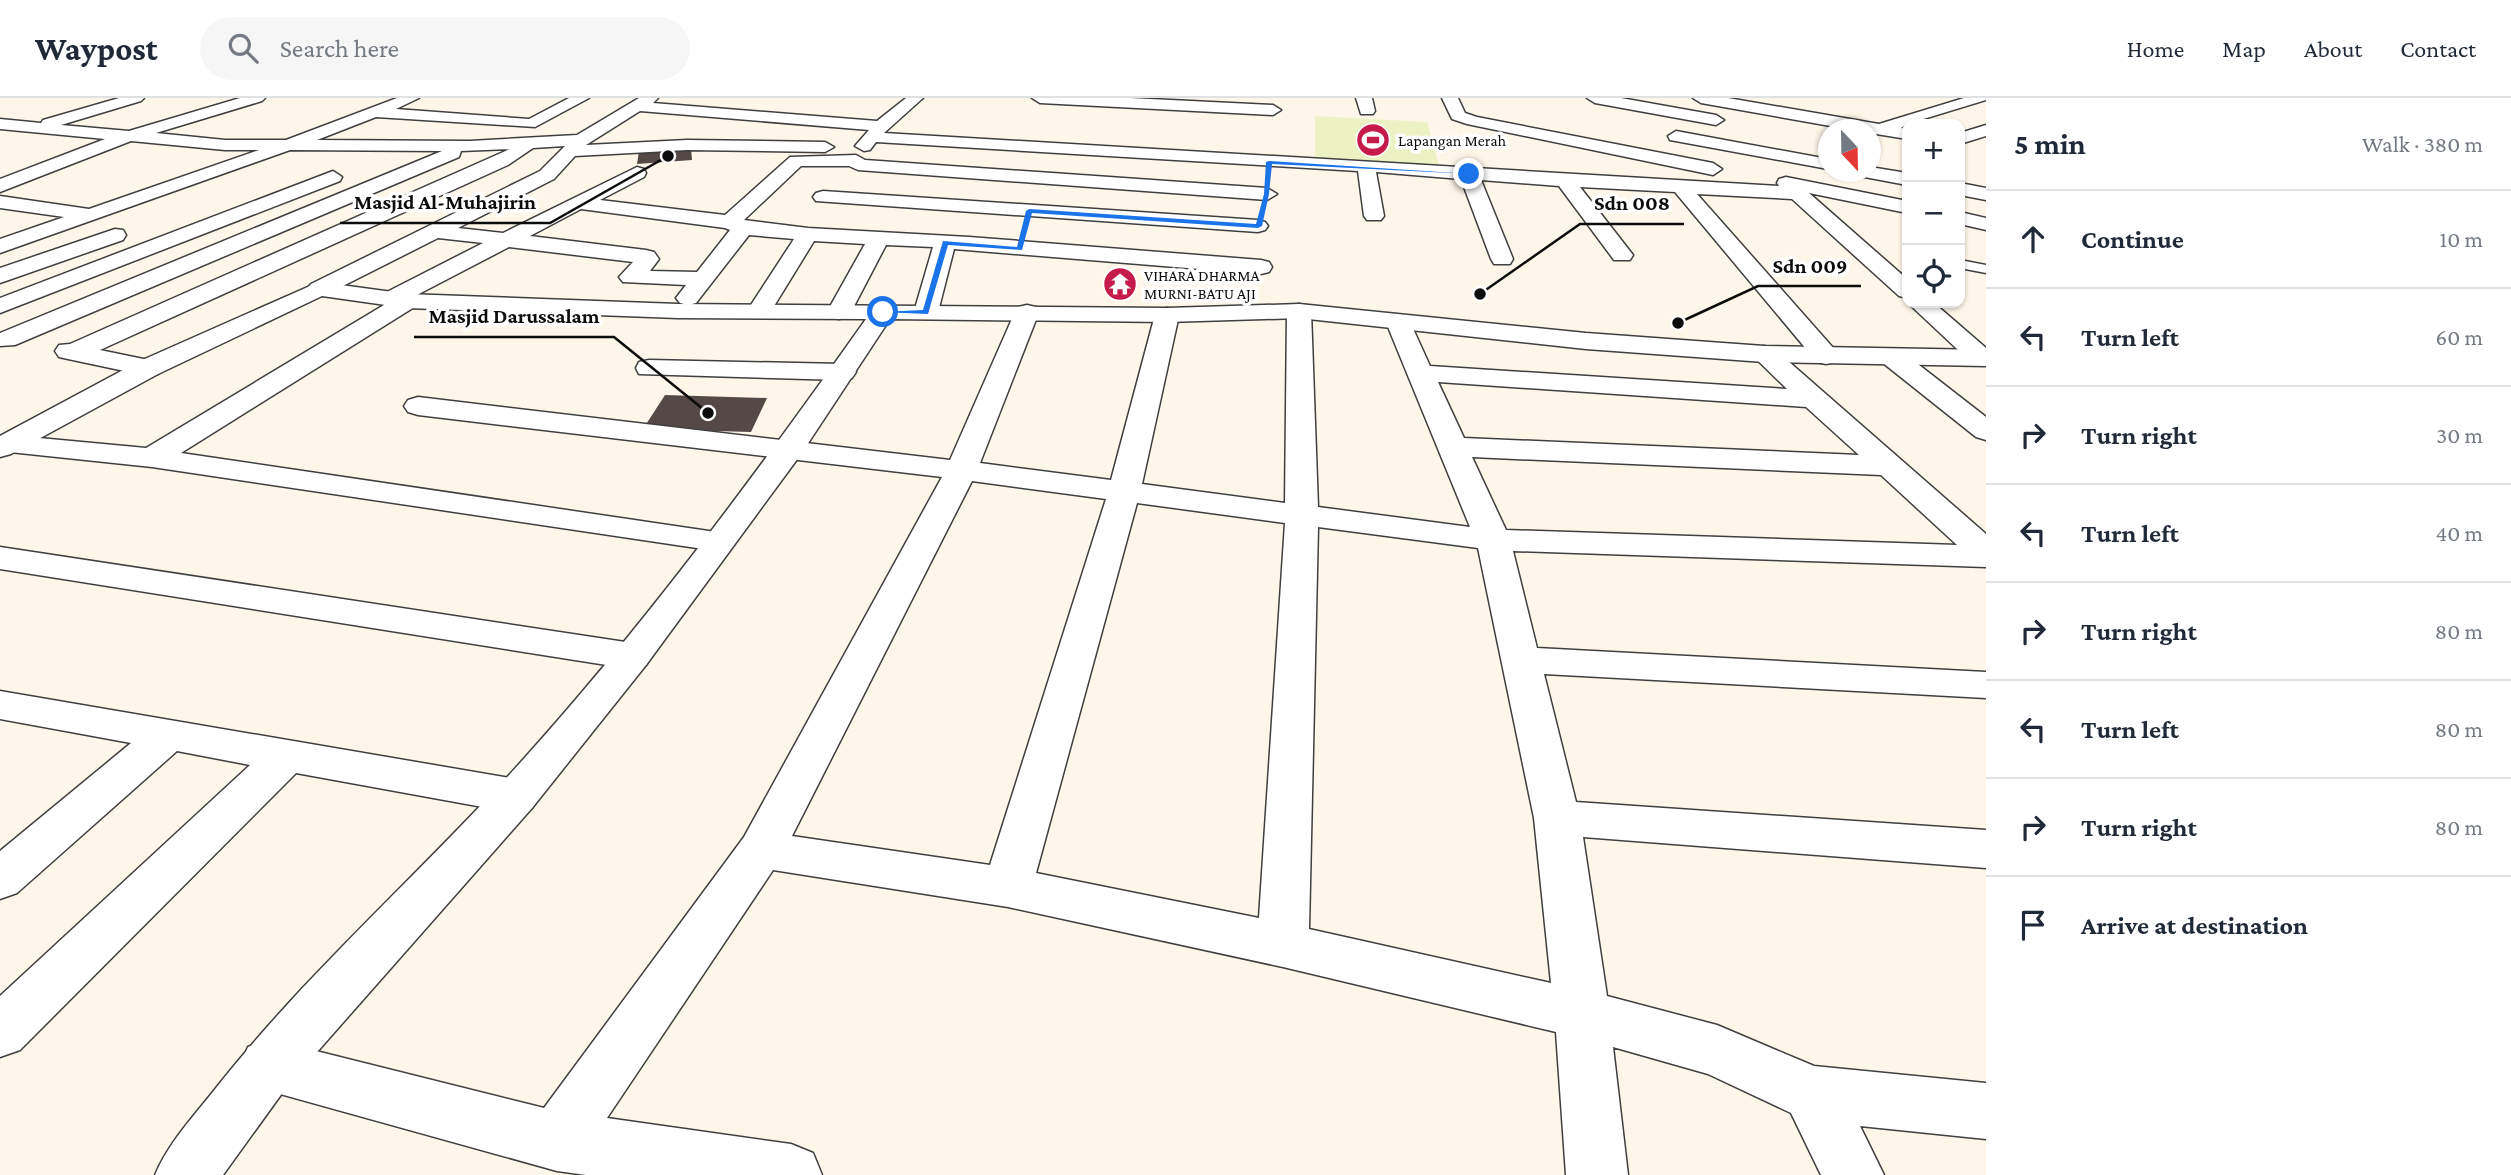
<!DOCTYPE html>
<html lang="en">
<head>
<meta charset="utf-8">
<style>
  :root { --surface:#fff; --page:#f6f6f7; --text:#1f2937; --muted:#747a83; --line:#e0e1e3 }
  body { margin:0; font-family:"Crimson Pro",serif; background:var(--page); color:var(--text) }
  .controls { position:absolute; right:21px; top:21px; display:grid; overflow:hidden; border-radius:14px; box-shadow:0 2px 5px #0004 }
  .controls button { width:63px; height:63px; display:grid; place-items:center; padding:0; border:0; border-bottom:2px solid var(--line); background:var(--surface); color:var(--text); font:35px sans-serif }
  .compass { position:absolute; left:1818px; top:21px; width:63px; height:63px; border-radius:50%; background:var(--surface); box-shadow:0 2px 5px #0004; rotate:158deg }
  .stop { position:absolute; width:21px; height:21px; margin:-16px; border:5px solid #1a73e8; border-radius:50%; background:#fff }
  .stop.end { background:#1a73e8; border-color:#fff; box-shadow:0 2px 7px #0008 }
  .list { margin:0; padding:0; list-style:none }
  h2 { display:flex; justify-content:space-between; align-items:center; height:91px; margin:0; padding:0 28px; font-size:30px }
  h2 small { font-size:23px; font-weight:400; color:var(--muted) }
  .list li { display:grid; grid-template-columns:46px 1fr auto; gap:21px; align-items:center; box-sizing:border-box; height:98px; padding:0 28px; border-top:2px solid var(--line) }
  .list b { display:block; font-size:26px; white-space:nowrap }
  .list em { font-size:23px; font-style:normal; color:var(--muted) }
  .icon { flex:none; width:38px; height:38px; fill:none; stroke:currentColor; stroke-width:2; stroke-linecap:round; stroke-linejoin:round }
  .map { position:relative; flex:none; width:1986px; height:1077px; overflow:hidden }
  header { display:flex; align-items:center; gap:42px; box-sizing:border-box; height:98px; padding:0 35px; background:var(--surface); border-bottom:2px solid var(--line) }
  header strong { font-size:33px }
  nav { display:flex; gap:38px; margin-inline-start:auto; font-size:24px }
  .search { width:490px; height:63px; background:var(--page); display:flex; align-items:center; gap:18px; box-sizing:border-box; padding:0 24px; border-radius:38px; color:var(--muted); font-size:26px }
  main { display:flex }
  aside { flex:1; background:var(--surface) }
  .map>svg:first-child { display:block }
  .pitch { fill:#edf2c4 }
  .building { fill:#554947 }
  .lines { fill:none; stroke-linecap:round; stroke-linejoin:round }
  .service-casing { stroke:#3f3f3f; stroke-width:3 }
  .minor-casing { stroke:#3f3f3f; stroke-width:3 }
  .tertiary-casing { stroke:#3f3f3f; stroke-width:3 }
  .service { fill:#fff; fill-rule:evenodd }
  .minor { fill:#fff; fill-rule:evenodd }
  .tertiary { fill:#fff; fill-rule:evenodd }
  .route { fill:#1a73e8 }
  .labels { text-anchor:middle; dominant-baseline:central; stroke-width:7; stroke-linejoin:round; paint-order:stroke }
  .far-poi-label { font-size:16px; fill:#0c0c0c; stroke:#fff; text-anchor:start }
  .leader { fill:none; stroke:#0c0c0c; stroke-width:2.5 }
  .callout-dot { fill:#0c0c0c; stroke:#fff; stroke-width:2.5 }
  .callout-label { font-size:21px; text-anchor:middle; font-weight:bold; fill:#0c0c0c; stroke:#fff; stroke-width:7; stroke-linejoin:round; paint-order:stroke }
</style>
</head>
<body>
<header>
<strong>Waypost</strong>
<div class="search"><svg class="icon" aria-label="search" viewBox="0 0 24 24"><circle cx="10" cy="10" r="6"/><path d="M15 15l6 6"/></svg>Search here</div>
<nav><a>Home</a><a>Map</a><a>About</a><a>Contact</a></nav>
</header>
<main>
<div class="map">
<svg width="1986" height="1077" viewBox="0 0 1986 1077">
  <rect width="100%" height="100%" fill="#fff6ea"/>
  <path class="pitch" d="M1315,18L1427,24L1439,67L1315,60Z"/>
  <path class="building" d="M691,50L692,62L637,66L639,53Z
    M665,297L767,300L751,334L643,331Z"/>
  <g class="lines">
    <g class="service-casing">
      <path id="service" d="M1960,162L1986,167V175L1960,170Z"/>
    </g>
    <g class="minor-casing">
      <path id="minor" d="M119,0H144L141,3L61,27L129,33L240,0H265L262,3L156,35L225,42H286L397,0H419L396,11L529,21L569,0H589L535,29L376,19L317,42L470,43L577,37L639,0H658L653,5L877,23L906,0H923L884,35L1779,88L1777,85L1779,81L1786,79L1907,103V115L1809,95L1907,181V200L1899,198L1792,101L1697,96L1835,252L1839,258L1835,264L1826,266L1817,264L1675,94L1580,89L1633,157L1630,162H1614L1559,88L1481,82L1513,161L1510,166H1494L1491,161L1461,81L1376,74L1384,118L1381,122H1367L1364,118L1358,73L876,44L870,52L864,53L855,48L869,32L640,13L586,47L687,42L825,44L834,49L825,54L687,52L575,58L554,81L458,130L503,135L637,69L644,71L646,75L644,79L600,102L725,117L790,59L856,57L865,62L1267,90L1277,96L1267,102L858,72L849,68H801L744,122L808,130L969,139L1261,162L1269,164L1272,169L1269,174L1261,176L954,151L938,214L935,219L926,221L917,219L914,214L933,149L886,147L851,214L848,219L839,221L830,219L827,214L865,146L814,143L768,218L759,220L750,218L747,213L794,141L749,137L696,205L688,207L680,205L676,200L686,187L623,184L619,179L633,164L509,149L415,198L419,203L416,208L181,355L729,436L734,443L729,450L717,453L152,369L0,353V339L7,337L146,350L384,207L379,201L383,196L483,145L438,140L327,196H311L307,191L311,186L540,73L565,48L533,50L508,67L100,252L158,264L161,270L158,276L148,278L68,261L59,259L55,253L59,247L70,246L510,51L461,53L459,59L15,247L0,248V235L442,53L290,52L0,155V141L64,119L0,110V98L89,111L259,52H225L131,43L0,94V81L105,41L0,31V21L41,25L43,22ZM581,111L725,130L730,132L697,174L650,173L659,161L654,154L646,152L530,138Z
        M1032,0H1130L1273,7L1281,12L1273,17L1040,5Z
        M1356,0H1372L1375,13L1373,16H1361Z
        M1442,0H1458L1465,15L1477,19L1713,65L1722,71L1713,77L1467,26L1452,21Z
        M1587,0H1621L1716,17L1724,22L1716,27L1595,5Z
        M1693,0H1728L1879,26L1964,0H1986V2L1907,26L1901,30L1907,31V41L1870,35V32H1853L1701,5Z
        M1986,27V38L1960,46V35Z
        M1676,33L1828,61V71L1670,42L1668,38Z
        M1870,69L1907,75V87L1859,78L1857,74H1870Z
        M333,73L342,79L340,83L0,215V200Z
        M1960,85L1986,90V102L1960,97Z
        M823,93L1258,122L1265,124L1268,128L1265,132L1258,134L816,103L813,99L816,95Z
        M1960,114L1986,120V132L1960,126Z
        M115,131L123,132L126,137L123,142L0,185V170Z
        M1908,205H1934L1986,250V267L1973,266Z
        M1299,206L1308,208L1311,213L1318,409L1470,429L1386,224L1389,219L1398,217L1407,219L1410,224L1430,268L1787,291L1751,256L1755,250L1764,248L1773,250L1986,436V469L1513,453L1537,550L1986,574V600L1544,576L1576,704L1986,732V770L1583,739L1607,898L1717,927L1814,968L1986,985V1041L1860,1028L1884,1077H1821L1791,1015L1708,976L1613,949L1628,1077H1566L1556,934L1283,869L1008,809L773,772L607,1020L791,1046L813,1055L822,1077H586L557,1073L248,987L240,968L248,949L268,941L544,1010L744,739L942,379L418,317L408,314L404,308L408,302L418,299L950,362L1015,214L1018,209L1027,207L1036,209L1039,214L980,365L1111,382L1155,217L1158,212L1167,210L1176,212L1179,217L1142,386L1285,405L1287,213L1290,208ZM1438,284L1806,309L1859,357L1464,340ZM1472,359L1881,377L1957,447L1506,432ZM972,383L1106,401L990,767L792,738ZM1137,405L1285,425L1259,820L1036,775ZM1318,429L1478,450L1534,720L1551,885L1309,831Z
        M1892,251L1901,253L1986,319V342L1976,339L1883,265L1879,259L1883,253Z
        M649,262L842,266L852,268L856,274L852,280L842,282L639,276L636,270L639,264Z
        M0,449L632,545L646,549L652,558L646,567L632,571L0,471Z
        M0,593L516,681L532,686L539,698L532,710L516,715L296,675L20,952L0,959V898L250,667L177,653L17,795L0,801V753L131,645L0,621Z"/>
    </g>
    <g class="tertiary-casing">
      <path id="tertiary" d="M319,184L407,196L678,206L1167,210L1299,206L1586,235L1764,248L1986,252V268L1764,264L1586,251L1299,220L1167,224L890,221L801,356L646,567L532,710L288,987L223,1077H155C169,1044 194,1018 216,990C301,882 405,789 499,688C633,543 752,382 866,221L678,220L407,210L322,198L158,276L11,356L0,359V338L138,264Z"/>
    </g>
    <use href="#service" class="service"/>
    <use href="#minor" class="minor"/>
    <use href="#tertiary" class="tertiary"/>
  </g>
  <path class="route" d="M1269,63L1471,76L1272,66L1269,96L1262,128L1258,130L1032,115L1022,152L948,147L928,216L879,214L923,212L943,143L1017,149L1026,113L1029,111L1256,126L1264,96L1266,64Z"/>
  <defs>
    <g id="stadium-disc" transform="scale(1.75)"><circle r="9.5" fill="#c41b4a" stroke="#fff"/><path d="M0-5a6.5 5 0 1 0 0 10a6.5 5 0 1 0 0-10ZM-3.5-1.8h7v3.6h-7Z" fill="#fff"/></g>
    <g id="temple-disc" transform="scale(1.75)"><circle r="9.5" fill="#c41b4a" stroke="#fff"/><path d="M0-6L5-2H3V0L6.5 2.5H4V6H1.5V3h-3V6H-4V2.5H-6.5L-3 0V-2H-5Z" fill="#fff"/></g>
  </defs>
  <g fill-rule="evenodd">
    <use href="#stadium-disc" x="1373" y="42"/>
    <use href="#temple-disc" x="1120" y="186"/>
  </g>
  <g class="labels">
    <g class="far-poi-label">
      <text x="1398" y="42">Lapangan Merah</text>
      <text x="1144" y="177">VIHARA DHARMA<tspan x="1144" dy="18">MURNI-BATU AJI</tspan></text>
    </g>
  </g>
  <path class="leader" d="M668 58L550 125H340M1480 196L1580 126H1684M1678 225L1758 188H1861M708 315L614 239H414"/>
  <g class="callout-dot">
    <circle cx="668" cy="58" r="7"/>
    <circle cx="1480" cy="196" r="7"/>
    <circle cx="1678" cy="225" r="7"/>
    <circle cx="708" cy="315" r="7"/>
  </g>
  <g class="callout-label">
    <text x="445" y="111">Masjid Al-Muhajirin</text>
    <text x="1632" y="112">Sdn 008</text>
    <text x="1810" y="175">Sdn 009</text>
    <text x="514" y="225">Masjid Darussalam</text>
  </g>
</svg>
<div class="controls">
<button>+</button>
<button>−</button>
<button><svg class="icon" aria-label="locate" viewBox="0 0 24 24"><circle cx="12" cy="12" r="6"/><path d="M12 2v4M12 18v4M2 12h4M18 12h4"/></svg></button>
</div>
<svg class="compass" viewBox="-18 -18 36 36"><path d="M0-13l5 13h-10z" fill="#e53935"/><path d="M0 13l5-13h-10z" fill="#747a83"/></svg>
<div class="stop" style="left:883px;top:214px"></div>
<div class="stop end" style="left:1469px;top:76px"></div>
</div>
<aside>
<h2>5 min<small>Walk · 380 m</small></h2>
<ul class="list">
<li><svg class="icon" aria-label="ahead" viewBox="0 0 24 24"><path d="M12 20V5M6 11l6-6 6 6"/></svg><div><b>Continue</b></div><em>10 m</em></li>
<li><svg class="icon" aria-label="left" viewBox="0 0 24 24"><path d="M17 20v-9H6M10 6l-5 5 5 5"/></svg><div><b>Turn left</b></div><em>60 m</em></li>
<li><svg class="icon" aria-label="right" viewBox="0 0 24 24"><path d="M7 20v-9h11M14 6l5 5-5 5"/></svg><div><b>Turn right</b></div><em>30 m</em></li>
<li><svg class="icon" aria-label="left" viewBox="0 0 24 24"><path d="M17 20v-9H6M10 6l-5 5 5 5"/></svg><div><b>Turn left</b></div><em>40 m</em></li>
<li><svg class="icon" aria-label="right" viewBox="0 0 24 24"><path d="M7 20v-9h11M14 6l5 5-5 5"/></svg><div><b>Turn right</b></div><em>80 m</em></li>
<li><svg class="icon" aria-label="left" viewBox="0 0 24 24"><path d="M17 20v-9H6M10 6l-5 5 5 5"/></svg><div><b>Turn left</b></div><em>80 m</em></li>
<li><svg class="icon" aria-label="right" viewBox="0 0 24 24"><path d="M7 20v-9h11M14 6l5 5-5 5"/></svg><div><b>Turn right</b></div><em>80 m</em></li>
<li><svg class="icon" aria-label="arrive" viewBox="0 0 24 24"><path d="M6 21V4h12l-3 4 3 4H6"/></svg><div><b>Arrive at destination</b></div></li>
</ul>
</aside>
</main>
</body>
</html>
